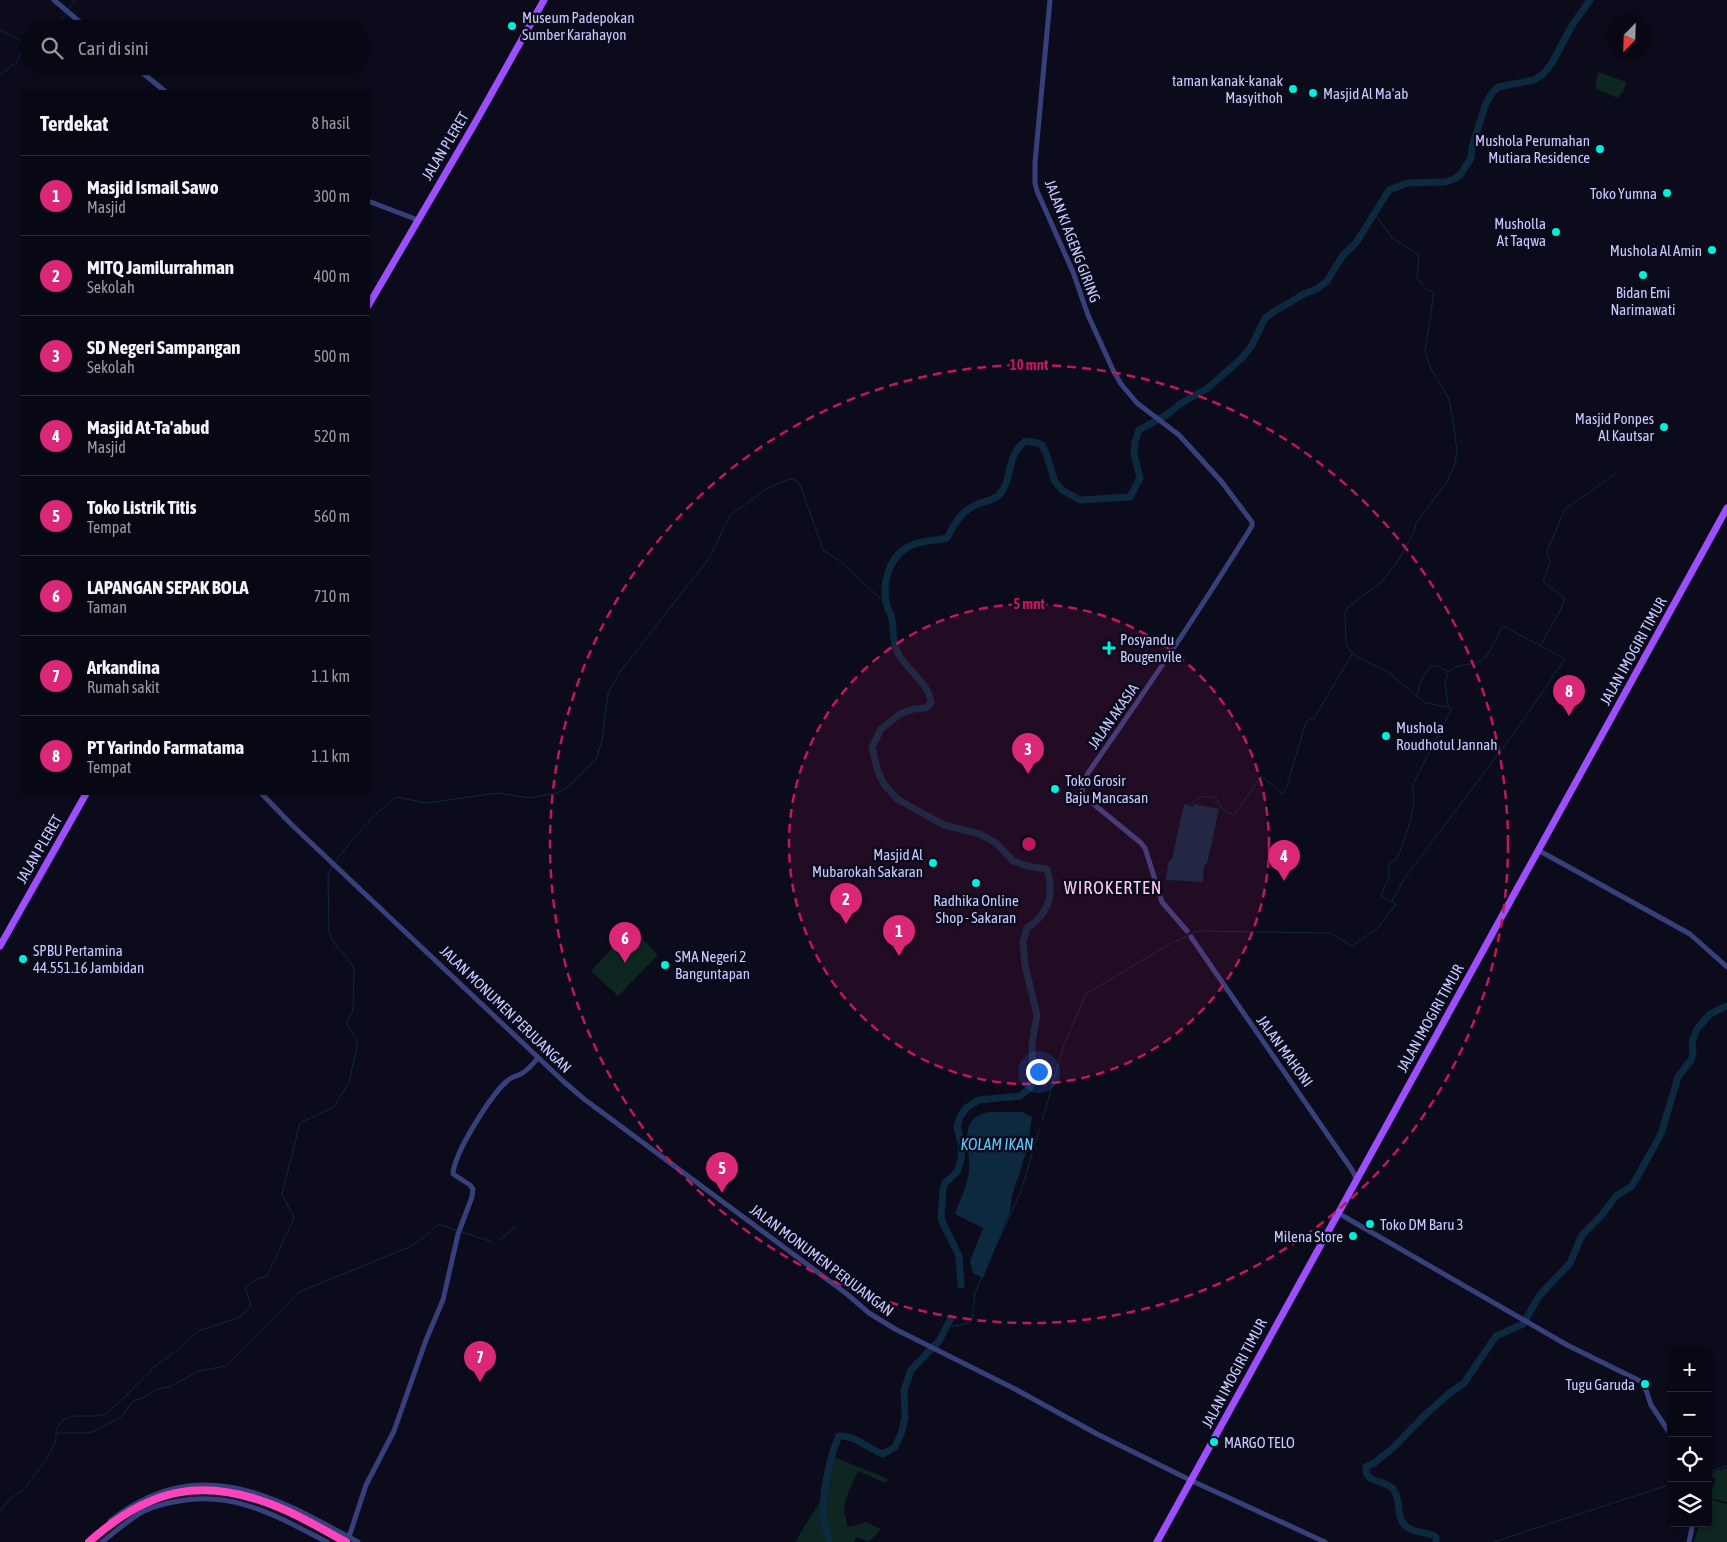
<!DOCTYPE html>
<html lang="id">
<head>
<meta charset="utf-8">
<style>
  :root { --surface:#080815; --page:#161622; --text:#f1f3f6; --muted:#989aa0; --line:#292934; --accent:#db2777 }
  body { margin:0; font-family:"Asap Condensed",sans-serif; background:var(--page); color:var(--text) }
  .controls { position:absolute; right:15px; bottom:15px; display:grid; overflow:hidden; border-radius:5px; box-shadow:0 1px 4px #0004 }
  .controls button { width:45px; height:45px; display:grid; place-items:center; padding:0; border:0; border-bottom:1px solid var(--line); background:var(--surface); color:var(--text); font:25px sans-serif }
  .compass { position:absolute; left:1607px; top:15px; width:45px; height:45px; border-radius:50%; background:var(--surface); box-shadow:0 1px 4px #0004; rotate:203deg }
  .you { position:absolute; left:1038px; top:1071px; width:18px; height:18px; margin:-12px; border:4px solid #fff; border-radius:50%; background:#1a73e8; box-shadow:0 0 0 8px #1a73e833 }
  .badge { display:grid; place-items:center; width:32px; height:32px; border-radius:50%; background:var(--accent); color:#fff; font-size:16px; font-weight:700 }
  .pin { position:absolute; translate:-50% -41px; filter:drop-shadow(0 1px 2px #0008) }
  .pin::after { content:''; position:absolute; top:26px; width:18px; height:15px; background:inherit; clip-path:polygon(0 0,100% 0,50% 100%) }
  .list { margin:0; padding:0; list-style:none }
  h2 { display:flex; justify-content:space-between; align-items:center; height:65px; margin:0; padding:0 20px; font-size:21px }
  h2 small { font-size:16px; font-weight:400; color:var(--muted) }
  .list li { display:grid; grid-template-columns:32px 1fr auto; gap:15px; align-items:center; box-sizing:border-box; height:80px; padding:0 20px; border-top:1px solid var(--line) }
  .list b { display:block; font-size:19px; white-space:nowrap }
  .list p { margin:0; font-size:16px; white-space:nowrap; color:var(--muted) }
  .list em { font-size:16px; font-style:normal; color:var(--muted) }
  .icon { flex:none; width:28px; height:28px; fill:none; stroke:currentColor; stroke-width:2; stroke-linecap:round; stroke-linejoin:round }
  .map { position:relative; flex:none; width:1727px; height:1542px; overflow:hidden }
  .search { position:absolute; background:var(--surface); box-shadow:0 1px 4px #0004; left:20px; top:20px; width:350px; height:55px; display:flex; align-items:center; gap:12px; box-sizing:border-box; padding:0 18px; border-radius:28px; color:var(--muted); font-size:19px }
  .panel { position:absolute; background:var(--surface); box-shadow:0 1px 4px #0004; left:20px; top:90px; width:350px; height:705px; border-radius:5px }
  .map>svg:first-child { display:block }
  .green { fill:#0e2621 }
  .water { fill:#0c2940 }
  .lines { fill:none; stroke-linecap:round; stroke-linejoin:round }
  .stream { stroke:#0c2940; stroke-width:1 }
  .river { stroke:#0c2940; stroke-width:7 }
  .minor { stroke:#37407b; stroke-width:5 }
  .major { stroke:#9d4ffd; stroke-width:7 }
  .highway { stroke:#fd43bd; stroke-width:8 }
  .ring { fill:none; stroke:#c2185b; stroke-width:2.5; stroke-dasharray:9 6 }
  .poi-dot { fill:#02efdc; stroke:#0b0b1c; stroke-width:2 }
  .labels { text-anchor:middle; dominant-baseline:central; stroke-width:5; stroke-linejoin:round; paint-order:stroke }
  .poi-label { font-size:15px; fill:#c7cafe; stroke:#0b0b1c; text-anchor:start }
  .street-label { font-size:15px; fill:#c7cafe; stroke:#0b0b1c }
  .water-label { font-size:16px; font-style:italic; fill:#56cefd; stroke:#0b0b1c }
  .quarter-label { font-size:18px; letter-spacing:1px; fill:#fec9f4; stroke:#0b0b1c }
  .centre { fill:#c2185b; stroke:#0b0b1c; stroke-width:2.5 }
  .ring-label { font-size:15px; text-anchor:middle; font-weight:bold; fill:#c2185b; stroke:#0b0b1c; stroke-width:5; stroke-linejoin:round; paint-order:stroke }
</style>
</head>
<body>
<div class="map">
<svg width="1727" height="1542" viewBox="0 0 1727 1542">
  <rect width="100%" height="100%" fill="#0b0b1c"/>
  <path class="green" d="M1598,72L1626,82L1623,93H1621L1618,98L1596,89V81Z
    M631,928L658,955L618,996L591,971Z
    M832,1456L888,1479L885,1483L858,1471C853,1483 845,1497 844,1510C844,1516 848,1520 847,1526L851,1527L866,1522L881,1529L869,1542L857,1537L854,1542H795L826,1492Z
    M1725,1468L1727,1469V1502L1708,1498L1709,1487H1714L1715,1477H1710L1713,1472Z
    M1708,1499L1727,1504V1542H1694L1700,1523H1708Z"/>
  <path class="water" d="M1184,804L1193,807L1194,804L1219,809L1207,864L1204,865L1203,882L1166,880L1168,863L1172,859Z
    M989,1112H1022L1032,1117L1027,1150L1012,1196L1010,1212L983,1278L973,1273L970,1261L983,1228L955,1214C960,1199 968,1185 969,1170C971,1147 956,1118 989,1112Z"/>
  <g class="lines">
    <path class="stream" d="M68,10L75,0
      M55,29L66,13
      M0,30L25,43
      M0,75L17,62L25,43H29
      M1541,645L1562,607L1565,598L1543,582L1550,562L1547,551L1549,547L1565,509L1614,475
      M1448,706L1445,682L1448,673
      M1189,806C1199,796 1202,795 1216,798C1220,807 1225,815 1235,814L1261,776L1283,794L1286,789L1306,722L1315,717L1352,654
      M334,863C353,838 372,816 396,797L427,803L498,793L529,798L557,793L568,787L596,759L602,741L608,693L620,672L710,557L730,515L768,488L789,479L795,480L800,484L823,550L840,561L887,605
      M1392,901L1404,879L1517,729L1565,659L1503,626C1498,634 1489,656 1482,660C1472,666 1456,663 1449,672L1437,666H1431L1421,680L1417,695
      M8,942L62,844
      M1042,1121L1064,1045L1086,994L1168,945L1197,931L1330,933L1352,946L1377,929L1396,904L1381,896L1389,877V864L1397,859C1404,839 1419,806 1412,786L1452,708L1425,703L1388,672L1357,657L1348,648L1346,643L1345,614L1347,608L1381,582L1398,561L1414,532L1416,523L1447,482L1455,463L1457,452L1453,419L1449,399L1430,367L1425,352L1434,293L1426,289L1417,278L1419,255L1392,238L1375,214
      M462,1232L492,1242
      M999,1239L1021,1191L1039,1130
      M498,1241L516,1227
      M946,1327L970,1323L972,1320L975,1293L982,1277
      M58,1433H88L97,1430L122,1416L133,1401L145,1397L157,1389L171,1386L199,1371L226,1366L299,1292L407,1248L426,1236L438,1225H442L458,1231
      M1708,1472L1727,1466
      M0,1511L10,1499L25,1488L48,1457L56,1440V1430L63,1420L74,1416H98L106,1414L129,1393L153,1368L181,1347L198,1331L240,1317L251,1305L245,1288L257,1279L267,1276L294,1218L282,1194L300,1123L334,1107L349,1082L357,1046L356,1039L346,1023L353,1011L354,969C348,955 333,947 329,932L328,876L332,866
      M1494,1542L1671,1484"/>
    <path class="river" d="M961,1285L959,1256L941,1219L943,1189L945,1183L957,1172L961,1159L962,1146L957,1127L960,1117L966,1108L979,1100L1020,1096L1030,1088L1033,1078L1032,1044L1037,1015L1025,965L1023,942L1027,928C1050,913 1054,894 1047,869L1027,866L1013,861L996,843L980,834L944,825L897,799L884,784L878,772L872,747L881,729L900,714L913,709L926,708L931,703C929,682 907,671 898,653C892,643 894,631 892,620C892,615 888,610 887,606C881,584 889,556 910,546C921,540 935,541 947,538C954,524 962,510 978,504C985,501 993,501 999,495C1013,481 1006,453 1026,441L1037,443L1042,445L1046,453L1055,482L1062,490L1080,500L1130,497L1140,478L1134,454L1135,442L1139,430L1168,414L1180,404L1208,388L1242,358L1252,345L1265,318L1275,311L1304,294L1317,289L1327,281L1343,255L1356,243L1389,190L1407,183L1445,182L1454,179L1460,175L1471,158L1472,147L1486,103L1492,93L1498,87L1534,80L1543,74L1552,63L1571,27L1590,0
      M829,1542C827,1532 823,1521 823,1511C823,1488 830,1456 839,1436C855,1435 868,1449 883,1454L895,1447L901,1434L905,1418L904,1390L911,1370L939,1341L951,1318
      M1436,1542V1537C1427,1531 1416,1534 1407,1527C1394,1517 1403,1502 1393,1489C1385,1479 1364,1484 1366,1467L1374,1463L1393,1448L1426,1414L1451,1392L1464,1383L1496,1336L1523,1324L1539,1296L1570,1263L1582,1235L1602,1215L1616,1196L1632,1186L1661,1134L1678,1077L1691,1060L1693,1054L1692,1042L1697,1029L1710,1014L1727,1006"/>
    <path class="minor" d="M54,0L88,29
      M1050,0L1035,163V183L1037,191L1073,272L1088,315L1113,370L1121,384L1137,403L1179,435L1221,481L1252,522V526C1200,610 1145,692 1088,773C1084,782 1079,788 1085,797L1141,843L1145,848L1162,902L1187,931
      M134,66L166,92
      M368,201L418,220
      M260,792L291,824L563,1081L584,1099L847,1294L869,1313L895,1329L1015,1389L1097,1434L1190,1480L1325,1542
      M1538,850L1690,934L1727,967
      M1191,937L1352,1170L1357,1180
      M1338,1213L1567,1345L1640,1381L1646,1390L1651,1405L1671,1435
      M110,1521C199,1452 272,1495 358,1542
      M349,1537L366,1485L394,1431L426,1340L443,1300L458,1234L472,1197L473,1189L470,1185L453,1174C454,1153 491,1095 507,1081C511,1077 517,1076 521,1074C528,1070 533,1064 538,1058
      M102,1542C115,1532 128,1520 142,1512C154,1506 166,1503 179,1501C236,1491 278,1517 327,1542
      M1689,1542L1693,1523"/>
    <path class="major" d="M368,306L475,123L544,0
      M0,946L87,792
      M1157,1542L1727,508"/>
    <path class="highway" d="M89,1542C149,1488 203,1476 278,1507C301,1516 323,1530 346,1542"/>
  </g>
  <circle cx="1029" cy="844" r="240" fill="#c2185b" fill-opacity=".12"/>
  <g class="ring">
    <circle cx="1029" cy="844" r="240"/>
    <circle cx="1029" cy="844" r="479"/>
  </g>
  <g class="poi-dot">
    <circle cx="512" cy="26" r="5"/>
    <circle cx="1293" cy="89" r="5"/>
    <circle cx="1313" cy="93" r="5"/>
    <circle cx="1600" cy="149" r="5"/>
    <circle cx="1667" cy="193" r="5"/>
    <circle cx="1556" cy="232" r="5"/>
    <circle cx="1712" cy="250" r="5"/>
    <circle cx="1643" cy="275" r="5"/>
    <circle cx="1664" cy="427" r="5"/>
    <path d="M1106.5 640.5h5v5h5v5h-5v5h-5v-5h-5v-5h5z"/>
    <circle cx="1386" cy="736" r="5"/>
    <circle cx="1055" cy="789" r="5"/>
    <circle cx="933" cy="863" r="5"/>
    <circle cx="976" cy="883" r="5"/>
    <circle cx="23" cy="959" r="5"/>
    <circle cx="665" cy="965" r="5"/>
    <circle cx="1370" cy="1224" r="5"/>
    <circle cx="1353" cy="1236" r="5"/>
    <circle cx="1645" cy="1384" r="5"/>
    <circle cx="1214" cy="1442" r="5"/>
  </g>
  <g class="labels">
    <g class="poi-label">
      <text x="522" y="17">Museum Padepokan<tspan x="522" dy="17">Sumber Karahayon</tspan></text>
      <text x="1283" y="80" text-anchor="end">taman kanak-kanak<tspan x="1283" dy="17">Masyithoh</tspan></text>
      <text x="1323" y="93">Masjid Al Ma'ab</text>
      <text x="1590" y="140" text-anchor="end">Mushola Perumahan<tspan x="1590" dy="17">Mutiara Residence</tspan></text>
      <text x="1657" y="193" text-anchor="end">Toko Yumna</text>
      <text x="1546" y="223" text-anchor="end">Musholla<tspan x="1546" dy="17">At Taqwa</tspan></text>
      <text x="1702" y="250" text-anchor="end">Mushola Al Amin</text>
      <text x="1643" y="292" text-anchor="middle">Bidan Emi<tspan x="1643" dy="17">Narimawati</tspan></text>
      <text x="1654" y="418" text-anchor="end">Masjid Ponpes<tspan x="1654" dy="17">Al Kautsar</tspan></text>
      <text x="1120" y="639">Posyandu<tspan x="1120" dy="17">Bougenvile</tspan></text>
      <text x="1396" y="727">Mushola<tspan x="1396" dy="17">Roudhotul Jannah</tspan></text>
      <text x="1065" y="780">Toko Grosir<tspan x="1065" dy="17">Baju Mancasan</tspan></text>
      <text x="923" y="854" text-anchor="end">Masjid Al<tspan x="923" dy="17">Mubarokah Sakaran</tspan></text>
      <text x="976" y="900" text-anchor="middle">Radhika Online<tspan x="976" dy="17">Shop - Sakaran</tspan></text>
      <text x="33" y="950">SPBU Pertamina<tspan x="33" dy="17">44.551.16 Jambidan</tspan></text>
      <text x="675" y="956">SMA Negeri 2<tspan x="675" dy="17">Banguntapan</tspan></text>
      <text x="1380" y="1224">Toko DM Baru 3</text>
      <text x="1343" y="1236" text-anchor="end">Milena Store</text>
      <text x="1635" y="1384" text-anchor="end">Tugu Garuda</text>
      <text x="1224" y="1442">MARGO TELO</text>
    </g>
    <g class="street-label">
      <text transform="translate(445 146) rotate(-59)">JALAN PLERET</text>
      <text transform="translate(1073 241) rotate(69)">JALAN KI AGENG GIRING</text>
      <text transform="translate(1633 651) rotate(-61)">JALAN IMOGIRI TIMUR</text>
      <text transform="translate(1113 716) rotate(-55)">JALAN AKASIA</text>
      <text transform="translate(39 849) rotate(-60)">JALAN PLERET</text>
      <text transform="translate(506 1009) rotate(44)">JALAN MONUMEN PERJUANGAN</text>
      <text transform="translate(1430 1018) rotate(-61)">JALAN IMOGIRI TIMUR</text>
      <text transform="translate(1285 1051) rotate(54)">JALAN MAHONI</text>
      <text transform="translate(822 1260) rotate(37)">JALAN MONUMEN PERJUANGAN</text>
      <text transform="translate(1234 1373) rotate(-62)">JALAN IMOGIRI TIMUR</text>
    </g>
    <g class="water-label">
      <text x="997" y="1144">KOLAM IKAN</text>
    </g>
    <g class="quarter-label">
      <text x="1113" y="887">WIROKERTEN</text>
    </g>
  </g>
  <circle cx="1029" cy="844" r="8" class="centre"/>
  <g class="ring-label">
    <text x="1029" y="370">10 mnt</text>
    <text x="1029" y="609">5 mnt</text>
  </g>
</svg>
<div class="controls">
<button>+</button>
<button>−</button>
<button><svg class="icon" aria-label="locate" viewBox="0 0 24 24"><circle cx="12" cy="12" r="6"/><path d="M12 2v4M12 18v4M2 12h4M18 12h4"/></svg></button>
<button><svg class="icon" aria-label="layers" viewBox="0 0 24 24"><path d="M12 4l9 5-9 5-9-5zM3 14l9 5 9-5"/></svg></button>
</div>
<svg class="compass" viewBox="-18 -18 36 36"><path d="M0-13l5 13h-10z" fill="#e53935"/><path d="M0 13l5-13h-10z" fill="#989aa0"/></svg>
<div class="you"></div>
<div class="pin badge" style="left:899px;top:956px">1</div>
<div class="pin badge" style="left:846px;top:924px">2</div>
<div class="pin badge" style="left:1028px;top:774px">3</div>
<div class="pin badge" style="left:1284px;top:881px">4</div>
<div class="pin badge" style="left:722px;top:1193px">5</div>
<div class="pin badge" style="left:625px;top:963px">6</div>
<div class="pin badge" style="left:480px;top:1382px">7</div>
<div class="pin badge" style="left:1569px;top:716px">8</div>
<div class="search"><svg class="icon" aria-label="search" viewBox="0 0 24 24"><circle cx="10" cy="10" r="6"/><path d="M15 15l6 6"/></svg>Cari di sini</div>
<section class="panel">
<h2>Terdekat<small>8 hasil</small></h2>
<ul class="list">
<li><span class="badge">1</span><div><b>Masjid Ismail Sawo</b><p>Masjid</p></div><em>300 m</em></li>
<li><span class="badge">2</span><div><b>MITQ Jamilurrahman</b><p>Sekolah</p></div><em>400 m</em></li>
<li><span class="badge">3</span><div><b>SD Negeri Sampangan</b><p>Sekolah</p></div><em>500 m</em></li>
<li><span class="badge">4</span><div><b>Masjid At-Ta'abud</b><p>Masjid</p></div><em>520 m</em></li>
<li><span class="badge">5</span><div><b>Toko Listrik Titis</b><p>Tempat</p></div><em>560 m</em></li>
<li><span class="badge">6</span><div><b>LAPANGAN SEPAK BOLA</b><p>Taman</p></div><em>710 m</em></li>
<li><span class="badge">7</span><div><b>Arkandina</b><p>Rumah sakit</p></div><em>1.1 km</em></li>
<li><span class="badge">8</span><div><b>PT Yarindo Farmatama</b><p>Tempat</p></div><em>1.1 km</em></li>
</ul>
</section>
</div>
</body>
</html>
